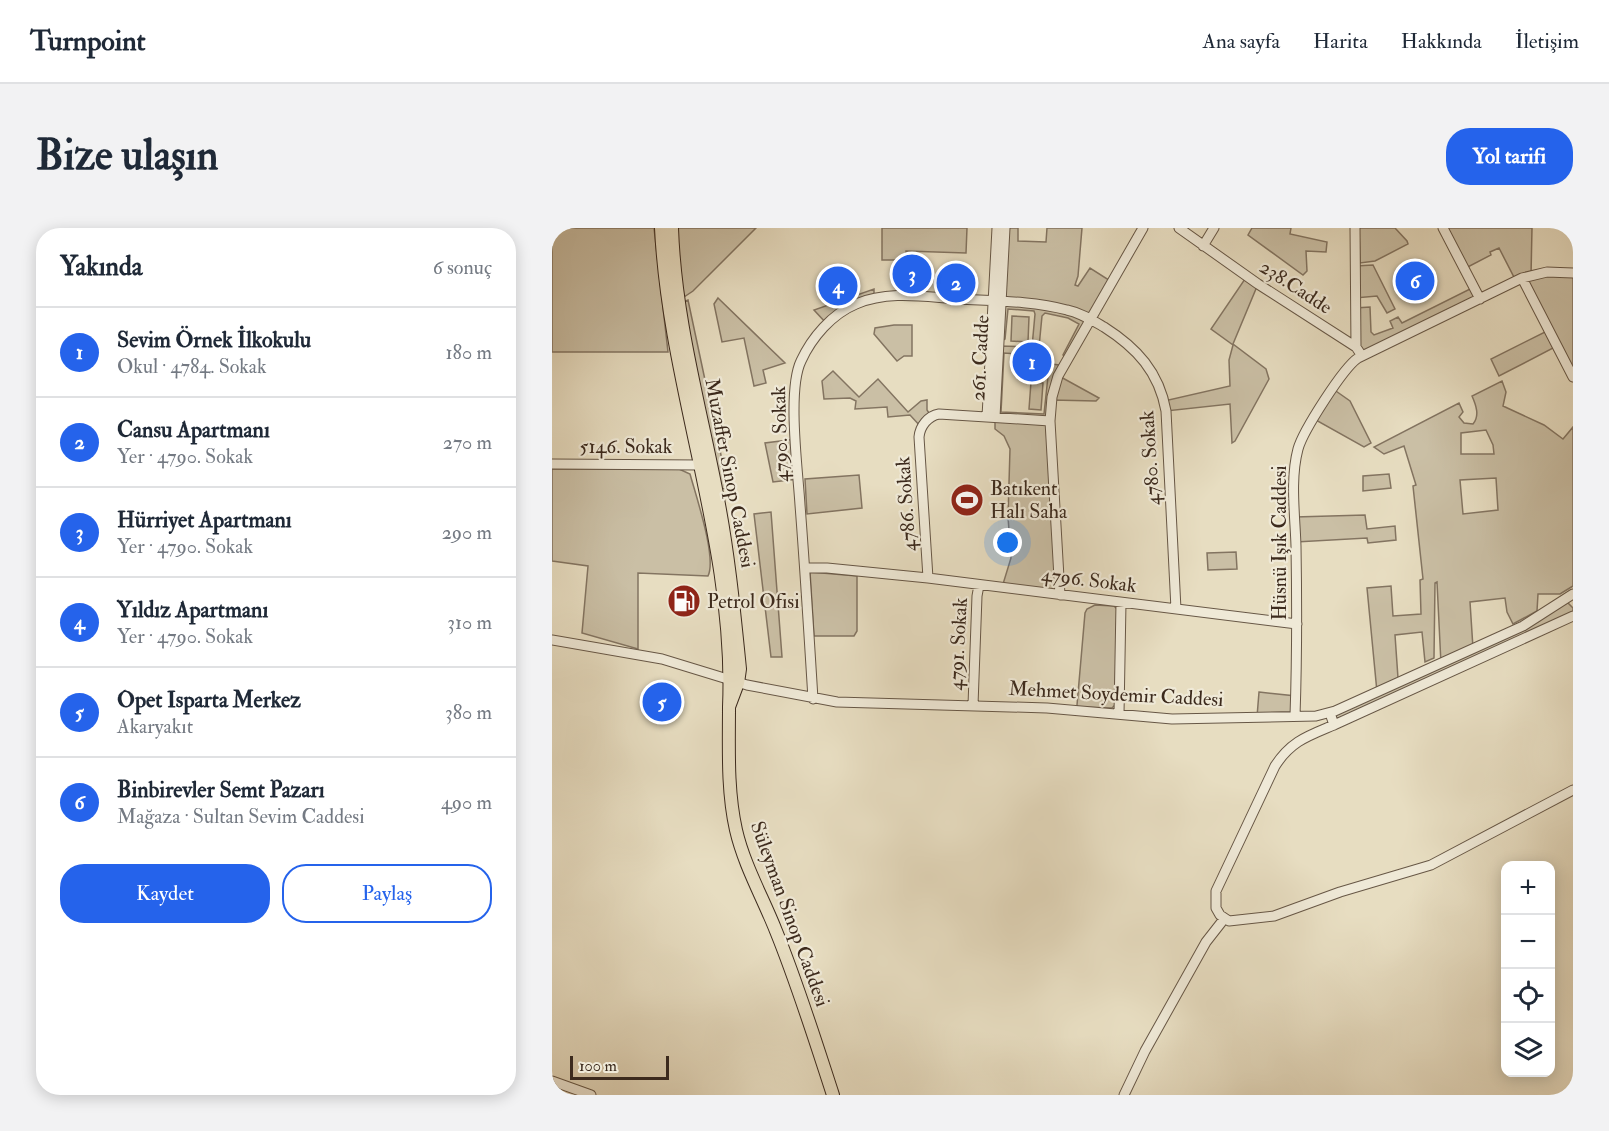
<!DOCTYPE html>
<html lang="tr">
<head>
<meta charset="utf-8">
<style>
  :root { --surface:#fff; --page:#f2f2f3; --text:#1f2937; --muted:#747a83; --line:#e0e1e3; --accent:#2563eb }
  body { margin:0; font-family:"IM FELL Double Pica",serif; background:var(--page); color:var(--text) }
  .controls { position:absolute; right:18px; bottom:18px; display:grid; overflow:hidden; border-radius:12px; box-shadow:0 3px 15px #0003 }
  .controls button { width:54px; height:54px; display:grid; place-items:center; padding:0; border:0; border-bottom:2px solid var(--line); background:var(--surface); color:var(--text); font:30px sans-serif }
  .scale { position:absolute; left:18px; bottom:15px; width:99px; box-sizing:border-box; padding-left:6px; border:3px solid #3c2a1d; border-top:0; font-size:16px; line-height:21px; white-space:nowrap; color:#3c2a1d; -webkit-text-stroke:4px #efe9d7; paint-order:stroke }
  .you { position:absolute; left:456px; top:315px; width:21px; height:21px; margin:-15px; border:4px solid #fff; border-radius:50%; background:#1a73e8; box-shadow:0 0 0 9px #1a73e833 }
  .badge { display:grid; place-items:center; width:39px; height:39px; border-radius:50%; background:var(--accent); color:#fff; font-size:20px; font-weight:700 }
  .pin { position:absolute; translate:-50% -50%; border:3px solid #fff; box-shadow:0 2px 6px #0006 }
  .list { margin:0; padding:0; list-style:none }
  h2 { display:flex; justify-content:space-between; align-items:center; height:78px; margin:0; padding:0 24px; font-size:26px }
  h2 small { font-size:20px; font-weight:400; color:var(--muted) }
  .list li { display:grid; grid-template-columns:39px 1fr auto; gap:18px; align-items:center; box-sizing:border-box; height:90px; padding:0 24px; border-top:2px solid var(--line) }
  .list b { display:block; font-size:22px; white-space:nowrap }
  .list p { margin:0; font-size:20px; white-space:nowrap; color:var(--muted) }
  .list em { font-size:20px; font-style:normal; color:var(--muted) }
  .actions { display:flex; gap:12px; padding:18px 24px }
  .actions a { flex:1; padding:14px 0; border:2px solid var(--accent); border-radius:24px; text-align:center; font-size:21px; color:var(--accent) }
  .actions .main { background:var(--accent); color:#fff }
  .icon { flex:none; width:33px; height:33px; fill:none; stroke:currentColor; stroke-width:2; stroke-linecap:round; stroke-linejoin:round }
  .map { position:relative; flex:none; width:1021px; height:867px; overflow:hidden; border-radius:24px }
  header { display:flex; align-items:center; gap:36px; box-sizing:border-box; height:84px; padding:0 30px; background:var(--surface); border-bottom:2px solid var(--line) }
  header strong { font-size:28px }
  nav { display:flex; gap:33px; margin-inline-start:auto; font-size:21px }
  .intro { display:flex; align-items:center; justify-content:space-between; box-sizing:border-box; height:144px; padding:0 36px }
  h1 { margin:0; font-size:42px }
  .button { padding:15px 27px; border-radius:24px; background:var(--accent); color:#fff; font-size:21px; font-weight:700 }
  main { display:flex; gap:36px; padding:0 36px }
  aside { flex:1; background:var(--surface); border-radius:24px; box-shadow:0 3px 15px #0003 }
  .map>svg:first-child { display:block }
  .green { fill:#cabfa5; stroke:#837461; stroke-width:1.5; fill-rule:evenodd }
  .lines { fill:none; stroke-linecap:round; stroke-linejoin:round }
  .minor-casing { stroke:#675746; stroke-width:11 }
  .major-casing { stroke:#3c2a1d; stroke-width:14 }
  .minor { stroke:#efe9d7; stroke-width:9 }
  .major { stroke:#e7ddc1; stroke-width:12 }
  .labels { text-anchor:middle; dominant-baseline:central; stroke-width:4.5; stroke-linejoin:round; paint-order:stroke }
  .street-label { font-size:20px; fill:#3c2a1d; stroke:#efe9d7 }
  .poi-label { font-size:20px; fill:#3c2a1d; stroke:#efe9d7; text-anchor:start }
</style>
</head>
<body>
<header>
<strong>Turnpoint</strong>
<nav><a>Ana sayfa</a><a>Harita</a><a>Hakkında</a><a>İletişim</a></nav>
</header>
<div class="intro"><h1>Bize ulaşın</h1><a class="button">Yol tarifi</a></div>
<main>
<aside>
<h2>Yakında<small>6 sonuç</small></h2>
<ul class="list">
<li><span class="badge">1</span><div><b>Sevim Örnek İlkokulu</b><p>Okul · 4784. Sokak</p></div><em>180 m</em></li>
<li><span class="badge">2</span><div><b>Cansu Apartmanı</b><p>Yer · 4790. Sokak</p></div><em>270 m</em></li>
<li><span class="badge">3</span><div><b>Hürriyet Apartmanı</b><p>Yer · 4790. Sokak</p></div><em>290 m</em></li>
<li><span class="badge">4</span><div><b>Yıldız Apartmanı</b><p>Yer · 4790. Sokak</p></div><em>310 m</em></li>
<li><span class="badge">5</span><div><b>Opet Isparta Merkez</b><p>Akaryakıt</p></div><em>380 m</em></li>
<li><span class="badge">6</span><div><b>Binbirevler Semt Pazarı</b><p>Mağaza · Sultan Sevim Caddesi</p></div><em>490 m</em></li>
</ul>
<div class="actions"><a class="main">Kaydet</a><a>Paylaş</a></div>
</aside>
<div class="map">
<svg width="1021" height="867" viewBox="0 0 1021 867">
  <rect width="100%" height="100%" fill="#e7ddc1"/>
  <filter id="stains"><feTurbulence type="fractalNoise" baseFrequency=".00333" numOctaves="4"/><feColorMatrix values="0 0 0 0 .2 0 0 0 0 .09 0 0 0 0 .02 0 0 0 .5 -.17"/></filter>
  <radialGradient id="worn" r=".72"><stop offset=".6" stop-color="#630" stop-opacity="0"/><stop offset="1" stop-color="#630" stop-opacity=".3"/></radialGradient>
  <path class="green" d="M0,0H102L116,124H0Z
    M125,0H204L141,63L129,71Z
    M330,0H415L414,25L354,23V32H330Z
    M453,0H466V13L494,14L495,0H530L526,48L523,57L526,58L538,40L560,54L515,132L511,127L527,96L516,90L493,85L490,88L487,119L498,122V128L452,125L449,184L492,186L497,139L499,136L507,137V148L547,170L544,173L500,172L498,193L443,189L447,118L480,119L483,86L482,83L456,81L453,111L451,112Z
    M700,0H739L738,6L775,14L774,24L754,23L755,43L751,47L696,7Z
    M807,0H843L855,13L856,16L823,33L808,35Z
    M891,0H980L979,48L964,53L947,20L938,24L939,27L912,41Z
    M821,37L843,81L835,85L825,68L803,70V38Z
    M1021,47V142L973,52L988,48Z
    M695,48L706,56L681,116L714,141L717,151L683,213L680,215L678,176L614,183L612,173L678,158L677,132L681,117L659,101Z
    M922,59L928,71L810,128L807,123L803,80L818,79L819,104L822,107L841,100L838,93L846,89L850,95Z
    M322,61V70L275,96L262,82Z
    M166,70L233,135L211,142L214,155L202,158L192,110L170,114L162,76Z
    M136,72L176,260L164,262L126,76Z
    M460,88L477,89L476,114L459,113Z
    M342,97H360V128H352L345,133L322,106L323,100Z
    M997,102L1005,118L947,148L939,131Z
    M281,143L307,169L326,151L356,184L369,173L375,172V182L379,188L369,199L358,187L336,189L335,179L303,181L304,173L298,170L272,171L270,153Z
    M950,153L954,164L951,178L992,197L1011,211L1021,199V358L1008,366H986L985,383L961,396L955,384L953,370L918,374L921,420L1013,372L1021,380V388L782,497L778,485L825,464L815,360L839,358L841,388L869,386L868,352L871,351L861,258L864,257L852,218L832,226L822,219L907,175L911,184L907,189L912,195L921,196C928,188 924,177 920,168ZM934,202L941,217L942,226H909V205ZM944,250L946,282L911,286L908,252ZM885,354L889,436L846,450L843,407L870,404L873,434L882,430L883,355Z
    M479,154L491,155L489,182L477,181Z
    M781,161L798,173L819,215L812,219L762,191Z
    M443,193L494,197L504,362L451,356L459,330L456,289L458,221L452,208L443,201Z
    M244,211L246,251L221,254L213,215Z
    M0,241H127L138,246C144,268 165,330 156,348L86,345V421L30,405L36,338L0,333Z
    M837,246L839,260L811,263V248Z
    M307,247L310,280L255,286L253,251Z
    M219,284L230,429H219L202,286Z
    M813,287L815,301L843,298L844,312L816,315L815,310L744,314L743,289Z
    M684,324L685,341L656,342L655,325Z
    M258,344L305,348V403L302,408H262Z
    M543,377L562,378L565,381L563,477L560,480L526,479L525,477L533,385L535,381Z
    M707,464L744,468L743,488L705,489Z"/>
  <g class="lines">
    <g class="minor-casing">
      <path id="minor" d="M627,0L706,56L804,119L810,128
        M803,0L804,119
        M891,0L928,71
        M651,18L662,0
        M970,50L1021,149
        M435,189L445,0
        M443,189L453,0
        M0,236L148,237
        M253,340H275L376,350L745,396
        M376,350L367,209C368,198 376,188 387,186L498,193
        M508,367L498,193L500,169L506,148L591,0
        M0,412L110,431L195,457L285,474L495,480L620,491L764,488L783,483L971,398L1021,366
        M261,471C257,406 253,341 248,277C246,243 235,162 249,133C260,109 280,86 304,76C337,62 373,69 407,71C443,73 481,73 515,82C529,85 540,92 552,99C585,120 607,144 614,183L624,381
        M421,477L425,368L427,357
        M778,485L782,497C756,508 739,513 723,538L664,663V680L668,687L677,693L722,688L788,664L879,637L1021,562
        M567,486L569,375
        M743,488C745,431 745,375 744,318C743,287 738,251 746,221C751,203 791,140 806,130L970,50L995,44L1021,45
        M782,497L1021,388
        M0,853L39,867
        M572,867L593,823L654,714L672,691"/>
    </g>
    <g class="major-casing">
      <path id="major" d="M109,0C117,161 184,318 177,479L186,455L188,441C182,381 176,320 164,261C147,174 123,89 120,0
        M177,479C177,520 175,562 184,602C192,637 211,670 224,703C246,757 263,812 281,867"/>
    </g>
    <use href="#minor" class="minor"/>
    <use href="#major" class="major"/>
  </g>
  <defs>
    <g id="stadium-disc" transform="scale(1.725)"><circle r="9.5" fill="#8f2418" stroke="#efe9d7"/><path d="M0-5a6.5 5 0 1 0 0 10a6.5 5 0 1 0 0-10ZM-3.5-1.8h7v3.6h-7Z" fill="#fff"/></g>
    <g id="fuel-disc" transform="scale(1.725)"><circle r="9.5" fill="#8f2418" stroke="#efe9d7"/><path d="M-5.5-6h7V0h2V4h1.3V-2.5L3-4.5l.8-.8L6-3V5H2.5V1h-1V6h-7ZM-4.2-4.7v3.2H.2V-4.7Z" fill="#fff"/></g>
  </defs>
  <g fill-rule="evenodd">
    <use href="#stadium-disc" x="415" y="272"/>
    <use href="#fuel-disc" x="132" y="373"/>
  </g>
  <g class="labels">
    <g class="street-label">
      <text transform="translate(744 59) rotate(33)">238.Cadde</text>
      <text transform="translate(428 130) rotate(-87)">261. Cadde</text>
      <text transform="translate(228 206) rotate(-92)">4790. Sokak</text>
      <text x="74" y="218">5146. Sokak</text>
      <text transform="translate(598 230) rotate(-94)">4780. Sokak</text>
      <text transform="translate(178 245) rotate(79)">Muzaffer Sinop Caddesi</text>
      <text transform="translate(354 276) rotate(-94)">4786. Sokak</text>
      <text transform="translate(727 315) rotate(-90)">Hüsnü Işık Caddesi</text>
      <text transform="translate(537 352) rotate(7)">4796. Sokak</text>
      <text transform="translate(406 416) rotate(-87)">4791. Sokak</text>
      <text transform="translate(564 466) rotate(3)">Mehmet Soydemir Caddesi</text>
      <text transform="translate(238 686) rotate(70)">Süleyman Sinop Caddesi</text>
    </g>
    <g class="poi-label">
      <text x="438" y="260">Batıkent<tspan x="438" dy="23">Halı Saha</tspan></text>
      <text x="155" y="373">Petrol Ofisi</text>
    </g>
  </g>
  <rect width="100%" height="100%" filter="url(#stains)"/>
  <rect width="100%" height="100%" fill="url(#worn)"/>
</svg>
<div class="controls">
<button>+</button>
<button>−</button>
<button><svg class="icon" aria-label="locate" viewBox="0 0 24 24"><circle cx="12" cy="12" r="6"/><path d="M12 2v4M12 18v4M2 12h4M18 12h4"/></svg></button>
<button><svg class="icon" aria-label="layers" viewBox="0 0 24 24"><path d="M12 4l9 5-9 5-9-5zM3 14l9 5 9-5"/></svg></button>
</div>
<div class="scale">100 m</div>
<div class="you"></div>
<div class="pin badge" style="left:480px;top:134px">1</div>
<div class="pin badge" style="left:404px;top:55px">2</div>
<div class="pin badge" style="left:360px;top:46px">3</div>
<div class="pin badge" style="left:286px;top:58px">4</div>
<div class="pin badge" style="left:110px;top:474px">5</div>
<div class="pin badge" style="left:863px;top:53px">6</div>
</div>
</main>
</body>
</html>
